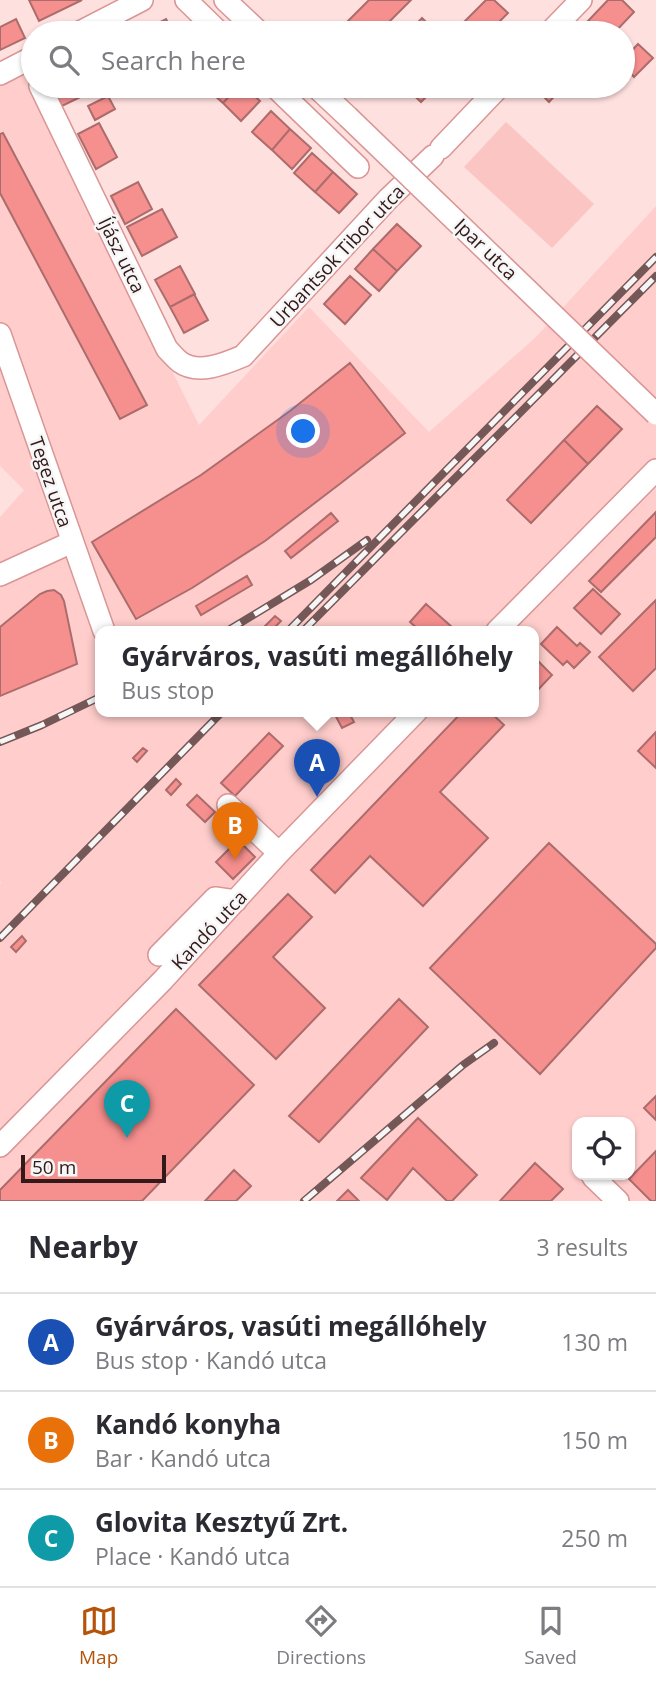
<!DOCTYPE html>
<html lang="en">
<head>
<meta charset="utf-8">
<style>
  :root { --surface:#fff; --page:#f7f7f7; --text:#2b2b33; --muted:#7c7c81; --line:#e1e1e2; --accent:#b45309 }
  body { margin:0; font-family:"Open Sans",sans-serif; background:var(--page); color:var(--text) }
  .controls { position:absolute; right:21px; bottom:21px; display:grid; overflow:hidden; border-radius:14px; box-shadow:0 2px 5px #0004 }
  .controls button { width:63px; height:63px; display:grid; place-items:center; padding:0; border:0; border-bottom:2px solid var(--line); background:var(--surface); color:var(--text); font:35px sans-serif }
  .scale { position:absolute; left:21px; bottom:18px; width:145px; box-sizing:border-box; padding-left:7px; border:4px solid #331919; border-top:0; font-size:19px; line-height:24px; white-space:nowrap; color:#331919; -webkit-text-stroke:5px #f6f6f6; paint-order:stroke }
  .you { position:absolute; left:304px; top:432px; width:24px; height:24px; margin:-18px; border:5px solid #fff; border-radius:50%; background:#1a73e8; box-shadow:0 0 0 10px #1a73e833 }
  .badge { display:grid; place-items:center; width:46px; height:46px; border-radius:50%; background:var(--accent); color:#fff; font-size:23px; font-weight:700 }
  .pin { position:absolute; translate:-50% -58px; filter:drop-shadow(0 2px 4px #0008) }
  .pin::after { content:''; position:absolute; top:37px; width:24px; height:21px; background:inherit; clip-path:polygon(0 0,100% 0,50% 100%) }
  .popup { position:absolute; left:95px; top:626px; width:444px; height:91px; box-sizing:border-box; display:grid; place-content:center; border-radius:14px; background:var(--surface); filter:drop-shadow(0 2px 5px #0005); font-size:23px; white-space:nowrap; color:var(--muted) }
  .popup b { font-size:26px; color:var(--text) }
  .popup::after { content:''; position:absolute; left:50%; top:100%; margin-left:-14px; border:14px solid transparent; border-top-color:var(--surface) }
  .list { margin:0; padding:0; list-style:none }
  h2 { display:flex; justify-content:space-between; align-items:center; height:91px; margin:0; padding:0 28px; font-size:30px }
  h2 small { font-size:23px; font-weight:400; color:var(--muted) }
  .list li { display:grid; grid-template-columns:46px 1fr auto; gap:21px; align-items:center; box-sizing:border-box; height:98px; padding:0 28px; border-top:2px solid var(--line) }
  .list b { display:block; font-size:26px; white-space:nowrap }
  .list p { margin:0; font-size:23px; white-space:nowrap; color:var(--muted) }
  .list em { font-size:23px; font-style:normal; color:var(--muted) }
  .icon { flex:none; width:38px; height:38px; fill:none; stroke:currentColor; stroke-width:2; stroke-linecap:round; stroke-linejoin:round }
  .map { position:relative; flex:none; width:656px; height:1201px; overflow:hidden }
  .search { position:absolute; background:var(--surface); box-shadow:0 2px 5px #0004; left:21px; right:21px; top:21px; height:77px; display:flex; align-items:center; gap:18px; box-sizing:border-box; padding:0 24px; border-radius:38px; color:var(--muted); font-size:26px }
  .sheet { height:385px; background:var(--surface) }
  nav { display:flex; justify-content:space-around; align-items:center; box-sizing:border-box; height:98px; border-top:2px solid var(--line); background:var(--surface); font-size:19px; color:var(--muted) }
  nav a { display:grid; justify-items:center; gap:4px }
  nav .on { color:var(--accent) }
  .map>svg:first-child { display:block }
  .built { fill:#ffcecc; fill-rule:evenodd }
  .green { fill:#fac5c3 }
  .building { fill:#f6908f; stroke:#ac6c6b; stroke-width:2 }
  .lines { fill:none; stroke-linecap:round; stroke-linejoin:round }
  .minor-casing { stroke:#d99695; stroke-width:24 }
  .minor { stroke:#fff; stroke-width:21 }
  .rail-casing { stroke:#735857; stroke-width:8 }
  .rail { stroke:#f6f6f6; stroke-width:5; stroke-dasharray:16; stroke-linecap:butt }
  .minor-bridge-casing { stroke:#d99695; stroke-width:24; stroke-linecap:butt }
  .minor-bridge { stroke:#fff; stroke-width:21 }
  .labels { text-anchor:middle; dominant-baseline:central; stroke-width:5; stroke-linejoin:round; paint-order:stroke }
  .street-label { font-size:19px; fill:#331919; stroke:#f6f6f6 }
</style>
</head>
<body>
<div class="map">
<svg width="656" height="1201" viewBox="0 0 656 1201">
  <rect width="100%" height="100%" fill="#fee0df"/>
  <path class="built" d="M24,73L199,425L309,307L429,432L536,337L656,206V1201H0V884L1,883L0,881V517L24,490L0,466V86ZM100,631H534V711H100ZM577,1122H630V1175H577Z"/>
  <path class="green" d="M506,122L594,204L552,248L464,167Z"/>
  <path class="building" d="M29,0H82L39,21Z
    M369,0H411L378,33H355L345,24Z
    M486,0H494L508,13L488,33H477L465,21Z
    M608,0H622L634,12L614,33H601L588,21Z
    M422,18L434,30L431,33H408Z
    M16,19L25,38L0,50V27Z
    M166,19L173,33H144L143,31Z
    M638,44L653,58L634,77L623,65V60Z
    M52,86H103L62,106Z
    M204,86H239L223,103Z
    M239,86H244L260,101L241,121L223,103Z
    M404,86H437L421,102Z
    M533,86H564L549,102Z
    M108,96L115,109L95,120L88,106Z
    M271,111L290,129L272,150L252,132Z
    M99,123L117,157L96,169L78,134Z
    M290,129L311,148L292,169L272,150Z
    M3,133L147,405L120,419L0,193V134Z
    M312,153L333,172L315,192L294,173Z
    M333,172L357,194L339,213L315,192Z
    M138,182L152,209L125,224L111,196Z
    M162,209L177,237L142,256L127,227Z
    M397,224L421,246L397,271L373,249Z
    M373,249L397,271L379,291L355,269Z
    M180,266L195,294L170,307L155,280Z
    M350,276L371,295L345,324L324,304Z
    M194,294L208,320L184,333L170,307Z
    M350,363L405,433L341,483L265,541L192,588L136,619L92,542L201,475L290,411Z
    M597,406L622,429L588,464L564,440Z
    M564,440L588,464L531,523L507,500Z
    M656,512V537L601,592L589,581Z
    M331,513L338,521L291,558L285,551Z
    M247,576L252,585L201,615L196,606Z
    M593,589L620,614L601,634L574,608Z
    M54,590L61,595L64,601L77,664L0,696V627L40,594L47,591Z
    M656,600V668L633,691L599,657Z
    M426,604L453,628L451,631H420L410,622Z
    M275,616L281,621L271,631H260Z
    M557,627L577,646L580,643L590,652L574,668L567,661L563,665L541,644Z
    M534,657L552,675L534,694Z
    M333,711H348L354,722L342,728Z
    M463,711H489L504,725L440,792L488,838L423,906L370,856L335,893L311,870Z
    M656,732V768L638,751Z
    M269,733L283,746L235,796L221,783Z
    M143,748L147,751L137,762L133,758Z
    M176,779L181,784L171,795L166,790Z
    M197,795L215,812L205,822L187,805Z
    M238,840L255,857L233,879L216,862Z
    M549,843L656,944V948L540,1074L430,968Z
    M288,894L312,917L273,957L325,1008L276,1059L199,985Z
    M22,936L26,941L16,952L11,947Z
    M399,999L428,1027L319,1142L289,1116Z
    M176,1009L254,1085L142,1201H0V1190Z
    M656,1096V1120L644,1108Z
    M418,1118L477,1175L452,1201H447L413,1168L387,1200L361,1178Z
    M656,1151V1201H651L629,1179Z
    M535,1163L563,1189L551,1201H500Z
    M234,1170L251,1186L236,1201H205Z
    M348,1190L359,1201H337Z"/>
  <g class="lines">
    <g class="minor-casing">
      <path id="minor" d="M186,0L220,33
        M225,0L260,33
        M78,33L142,0
        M549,33L581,0
        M0,74L33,57
        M40,86L167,349C171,353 175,358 180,362C198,375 224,364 243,356L389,198L433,156
        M274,86L358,167
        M315,86L348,117
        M441,148L500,86
        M0,334L104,631
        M0,575L72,542
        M497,631L656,470
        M228,805L279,853
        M159,955L215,898L236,901
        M0,1146L163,980L279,853L417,711
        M593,1177L618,1201"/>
    </g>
    <use href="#minor" class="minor"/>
    <g class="rail-casing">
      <path id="rail" d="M227,631L311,580L367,540
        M288,631L656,257
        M303,631L656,276
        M0,742L42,725L100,697
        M0,938L223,711
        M304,1201L463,1065L494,1043"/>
    </g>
    <use href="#rail" class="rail"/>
    <g class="minor-bridge-casing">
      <path id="minor-bridge" d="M348,117L656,414"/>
    </g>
    <use href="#minor-bridge" class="minor-bridge"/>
  </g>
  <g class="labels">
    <g class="street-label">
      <text transform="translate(486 249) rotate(44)">Ipar utca</text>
      <text transform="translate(122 255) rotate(64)">Íjász utca</text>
      <text transform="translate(337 256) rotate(-47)">Urbantsok Tibor utca</text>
      <text transform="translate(51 482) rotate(71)">Tegez utca</text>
      <text transform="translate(209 930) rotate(-47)">Kandó utca</text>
    </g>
  </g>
</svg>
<div class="controls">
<button><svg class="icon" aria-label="locate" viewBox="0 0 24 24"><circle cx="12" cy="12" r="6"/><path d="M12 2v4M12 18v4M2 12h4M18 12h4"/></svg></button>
</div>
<div class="scale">50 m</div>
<div class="you"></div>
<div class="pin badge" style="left:317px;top:797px;background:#1a4fb4">A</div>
<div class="popup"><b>Gyárváros, vasúti megállóhely</b>Bus stop</div>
<div class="pin badge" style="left:235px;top:860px;background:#e8710a">B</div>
<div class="pin badge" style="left:127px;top:1138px;background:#0f9aa8">C</div>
<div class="search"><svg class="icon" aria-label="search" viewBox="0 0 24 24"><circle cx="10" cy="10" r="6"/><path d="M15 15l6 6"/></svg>Search here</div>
</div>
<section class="sheet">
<h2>Nearby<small>3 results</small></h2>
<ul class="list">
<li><span class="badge" style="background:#1a4fb4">A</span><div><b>Gyárváros, vasúti megállóhely</b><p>Bus stop · Kandó utca</p></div><em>130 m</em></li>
<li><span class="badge" style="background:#e8710a">B</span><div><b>Kandó konyha</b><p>Bar · Kandó utca</p></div><em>150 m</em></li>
<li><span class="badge" style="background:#0f9aa8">C</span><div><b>Glovita Kesztyű Zrt.</b><p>Place · Kandó utca</p></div><em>250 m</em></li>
</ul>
</section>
<nav>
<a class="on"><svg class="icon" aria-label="map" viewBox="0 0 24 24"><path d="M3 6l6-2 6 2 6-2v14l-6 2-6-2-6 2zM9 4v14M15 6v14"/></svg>Map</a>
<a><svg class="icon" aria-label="directions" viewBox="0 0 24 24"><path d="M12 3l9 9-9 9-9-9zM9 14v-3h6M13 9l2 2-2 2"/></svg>Directions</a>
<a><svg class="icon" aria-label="saved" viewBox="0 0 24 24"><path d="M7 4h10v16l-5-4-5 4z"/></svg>Saved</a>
</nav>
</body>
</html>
